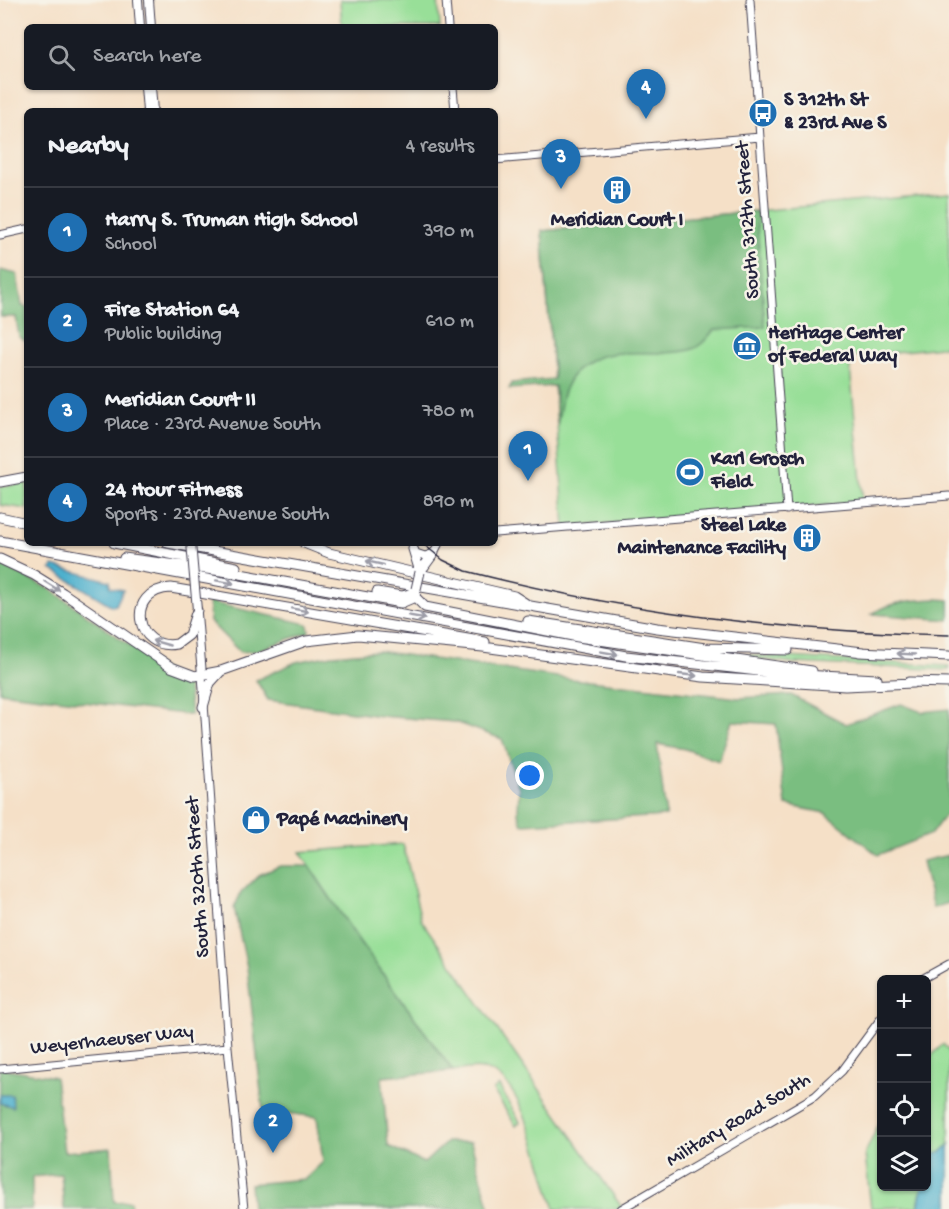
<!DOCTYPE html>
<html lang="en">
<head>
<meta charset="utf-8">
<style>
  :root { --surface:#171b24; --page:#242831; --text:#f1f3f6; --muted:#9ea1a6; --line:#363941; --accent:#1f6fb2 }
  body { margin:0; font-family:"Gochi Hand",sans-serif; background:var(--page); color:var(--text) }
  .controls { position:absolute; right:18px; bottom:18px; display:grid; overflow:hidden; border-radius:9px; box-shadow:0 2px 4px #0004 }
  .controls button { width:54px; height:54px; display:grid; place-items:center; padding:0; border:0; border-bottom:2px solid var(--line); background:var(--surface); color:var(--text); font:30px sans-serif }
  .you { position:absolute; left:530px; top:776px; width:21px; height:21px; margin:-15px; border:4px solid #fff; border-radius:50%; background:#1a73e8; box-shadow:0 0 0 9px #1a73e833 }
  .badge { display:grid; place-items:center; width:39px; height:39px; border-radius:50%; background:var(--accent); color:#fff; font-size:20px; font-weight:700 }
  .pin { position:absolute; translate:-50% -50px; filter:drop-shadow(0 2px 3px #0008) }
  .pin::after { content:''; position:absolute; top:32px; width:21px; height:18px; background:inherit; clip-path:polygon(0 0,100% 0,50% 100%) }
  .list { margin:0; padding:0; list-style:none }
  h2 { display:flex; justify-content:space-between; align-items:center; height:78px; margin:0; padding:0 24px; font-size:26px }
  h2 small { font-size:20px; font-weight:400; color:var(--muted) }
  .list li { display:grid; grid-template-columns:39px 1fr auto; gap:18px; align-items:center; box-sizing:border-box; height:90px; padding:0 24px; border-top:2px solid var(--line) }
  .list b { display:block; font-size:22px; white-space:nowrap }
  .list p { margin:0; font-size:20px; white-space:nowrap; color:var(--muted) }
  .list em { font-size:20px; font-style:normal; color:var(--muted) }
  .icon { flex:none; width:33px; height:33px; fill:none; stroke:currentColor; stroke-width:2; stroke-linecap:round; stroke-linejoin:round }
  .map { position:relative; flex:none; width:949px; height:1209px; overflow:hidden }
  .search { position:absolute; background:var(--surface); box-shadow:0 2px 4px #0004; left:24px; top:24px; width:474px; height:66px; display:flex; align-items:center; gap:15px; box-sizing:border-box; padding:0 21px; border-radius:9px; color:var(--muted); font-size:22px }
  .panel { position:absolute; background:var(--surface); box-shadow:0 2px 4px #0004; left:24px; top:108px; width:474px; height:438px; border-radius:9px }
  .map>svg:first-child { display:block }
  .green { fill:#98df98; stroke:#5d806a; stroke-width:1.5 }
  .forest { fill:#7abe80; stroke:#4e705e; stroke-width:1.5 }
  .water { fill:#4eb0cd; stroke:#386984; stroke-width:1.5 }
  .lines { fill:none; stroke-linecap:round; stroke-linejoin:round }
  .secondary-casing { stroke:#423e50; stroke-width:9 }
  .primary-casing { stroke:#423e50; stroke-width:10 }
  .highway-casing { stroke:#423e50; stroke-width:11 }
  .secondary { stroke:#fff; stroke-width:7 }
  .primary { stroke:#fff; stroke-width:8 }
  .highway { stroke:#fff; stroke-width:9 }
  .tram { stroke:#22223b; stroke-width:1.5 }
  .primary-bridge-casing { stroke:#423e50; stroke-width:10; stroke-linecap:butt }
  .highway-bridge-casing { stroke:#423e50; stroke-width:11; stroke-linecap:butt }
  .primary-bridge { stroke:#fff; stroke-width:8 }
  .highway-bridge { stroke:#fff; stroke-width:9 }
  .oneway { stroke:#9c9ca7 }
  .labels { text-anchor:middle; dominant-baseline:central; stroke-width:5; stroke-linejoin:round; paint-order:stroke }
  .poi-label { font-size:20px; font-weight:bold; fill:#22223b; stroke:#f7f3e8; text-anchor:start }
  .street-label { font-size:20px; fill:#22223b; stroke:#f7f3e8 }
</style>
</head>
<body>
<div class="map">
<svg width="949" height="1209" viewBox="0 0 949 1209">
  <rect width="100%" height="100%" fill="#f7f3e8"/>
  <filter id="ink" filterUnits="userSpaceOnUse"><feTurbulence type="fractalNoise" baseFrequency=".0167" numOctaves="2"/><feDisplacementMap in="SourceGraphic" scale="12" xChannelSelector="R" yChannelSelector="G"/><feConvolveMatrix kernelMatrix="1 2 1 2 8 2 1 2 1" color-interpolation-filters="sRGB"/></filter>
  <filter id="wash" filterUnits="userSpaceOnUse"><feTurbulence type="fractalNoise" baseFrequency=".008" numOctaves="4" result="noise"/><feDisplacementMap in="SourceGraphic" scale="24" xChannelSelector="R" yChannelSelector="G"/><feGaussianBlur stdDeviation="1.35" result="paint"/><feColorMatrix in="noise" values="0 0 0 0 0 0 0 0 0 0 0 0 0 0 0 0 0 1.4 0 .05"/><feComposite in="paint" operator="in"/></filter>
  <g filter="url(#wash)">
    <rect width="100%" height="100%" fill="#f5e0c7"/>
    <path class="green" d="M340,0H438L440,27H342Z
      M949,193V346L849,357L863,502L565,527L542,231Z
      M27,483V509L0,505V487Z
      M714,653L949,666V670L793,663Z
      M403,844L421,920L623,1209H555C543,1174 528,1102 501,1078C487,1065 470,1068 453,1071L359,941L300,852Z
      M943,1044L949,1051V1145L938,1154H927V1060Z
      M499,1086L520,1122L516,1126L493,1090Z
      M881,1119L882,1186L922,1187L918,1207L871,1208L865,1154Z"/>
    <path class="forest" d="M756,211L765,327L714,330C707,338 701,347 690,350C648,361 589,334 565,389C560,400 560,414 557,425L555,386L509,389L512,383L554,379L542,231Z
      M0,270L17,274L22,306L27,307V342L19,337L16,317H1Z
      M0,565L50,589L188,687L191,715L0,692Z
      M937,599L949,600V620L872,614C892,601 913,600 937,599Z
      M208,602L308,624L309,632L256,651L240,652L210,622Z
      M378,651L571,679L739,698L791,695L846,724L901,704L922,712L949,709V816L945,815L931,834L878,855L825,813L786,805L776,724L732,721L719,761L685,749L657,744L666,816L522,824L518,813L519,788L502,739L455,722L381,716L268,700L256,680L296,662L332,655Z
      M949,855V903L933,908L922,861Z
      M280,866H309L359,941L453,1071L382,1077L388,1146L424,1163L447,1142H471L490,1209H252L250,1184L305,1179L323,1162L317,1117L263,1110L247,967L234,908L241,893L259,875Z
      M0,1068L55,1077L64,1152L111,1148L114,1202L130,1201L131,1209H64L61,1174L32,1177V1209H0Z"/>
    <path class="water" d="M53,566L110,581V587L123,590L116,605L112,606L51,569Z
      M0,1095H12L13,1107L0,1103Z
      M949,1145V1209H918L922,1187L926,1186L927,1154L940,1153Z"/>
  </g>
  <g filter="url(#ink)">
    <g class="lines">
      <g class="secondary-casing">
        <path id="secondary" d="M446,0L448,27
          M750,0L787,510
          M453,87L455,111
          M495,160L760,137
          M0,235L27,229
          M495,533L949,496
          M411,543L416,553L425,556L434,553L439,543
          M202,675L228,1047L244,1209
          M920,980L949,964
          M0,1069L228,1047
          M621,1209L815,1096L842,1071L882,1017"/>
      </g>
      <g class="primary-casing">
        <path id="primary" d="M138,0L140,27
          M149,0L151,27
          M145,87L147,111
          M151,87L153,111
          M197,614L202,675"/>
      </g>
      <g class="highway-casing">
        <path id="highway" d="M0,482L27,477
          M0,517L27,523
          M0,541L626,656L785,674L877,679
          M114,543L236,567
          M168,543L657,628L863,652
          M304,543L329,553L514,596L528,605
          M413,549L420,572
          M124,558L229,572L401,603L415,597
          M0,559L34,575L63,593L171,667L195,676L221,671L306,641L358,635L483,647L703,677L845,686L913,683
          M420,572L434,553
          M416,589L415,597L425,607L578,637L812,671
          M377,592L402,596L413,593
          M197,610L189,635L177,644C135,652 124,590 171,588L485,642
          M528,621L705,648L788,650
          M859,652L949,656
          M909,682L949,683
          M203,707L210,683L221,671"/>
      </g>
      <use href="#secondary" class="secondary"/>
      <use href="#primary" class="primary"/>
      <use href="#highway" class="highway"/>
      <path class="tram" d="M422,543L443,560L466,571C624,612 786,632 949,635"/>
      <g class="primary-bridge-casing">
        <path id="primary-bridge" d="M191,543L197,610"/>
      </g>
      <g class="highway-bridge-casing">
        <path id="highway-bridge" d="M416,589L420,572"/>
      </g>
      <use href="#primary-bridge" class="primary-bridge"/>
      <use href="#highway-bridge" class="highway-bridge"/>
    </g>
    <defs><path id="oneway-shaft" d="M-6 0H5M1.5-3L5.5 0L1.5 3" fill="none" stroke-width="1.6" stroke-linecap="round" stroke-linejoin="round" transform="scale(1.5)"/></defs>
    <g class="oneway">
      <use href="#oneway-shaft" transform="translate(375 563) rotate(-167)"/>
      <use href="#oneway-shaft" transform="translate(225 582) rotate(10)"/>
      <use href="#oneway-shaft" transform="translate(52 586) rotate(32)"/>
      <use href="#oneway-shaft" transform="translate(300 610) rotate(10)"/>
      <use href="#oneway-shaft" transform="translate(417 617) rotate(10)"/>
      <use href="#oneway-shaft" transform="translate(161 643) rotate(-164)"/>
      <use href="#oneway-shaft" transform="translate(609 653) rotate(10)"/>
      <use href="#oneway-shaft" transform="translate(906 654) rotate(-177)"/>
      <use href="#oneway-shaft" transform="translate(688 675) rotate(6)"/>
    </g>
  </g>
  <defs>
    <g id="bus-disc" transform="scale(1.5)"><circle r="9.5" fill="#1f6fb2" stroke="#f7f3e8"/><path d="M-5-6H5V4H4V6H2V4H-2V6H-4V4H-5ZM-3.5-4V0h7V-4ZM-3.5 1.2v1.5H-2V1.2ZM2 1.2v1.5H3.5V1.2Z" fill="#fff"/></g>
    <g id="building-disc" transform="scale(1.5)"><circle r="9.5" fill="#1f6fb2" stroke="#f7f3e8"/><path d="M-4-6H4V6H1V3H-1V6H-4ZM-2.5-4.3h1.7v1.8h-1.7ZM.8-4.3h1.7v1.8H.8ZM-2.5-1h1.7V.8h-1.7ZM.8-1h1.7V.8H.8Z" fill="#fff"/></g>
    <g id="museum-disc" transform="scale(1.5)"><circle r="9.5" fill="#1f6fb2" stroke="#f7f3e8"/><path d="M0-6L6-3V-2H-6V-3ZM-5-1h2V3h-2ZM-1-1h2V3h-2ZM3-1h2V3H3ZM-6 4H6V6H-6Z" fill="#fff"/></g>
    <g id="stadium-disc" transform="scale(1.5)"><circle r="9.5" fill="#1f6fb2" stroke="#f7f3e8"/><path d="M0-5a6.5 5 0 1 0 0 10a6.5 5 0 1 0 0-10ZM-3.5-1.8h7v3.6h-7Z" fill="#fff"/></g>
    <g id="shop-disc" transform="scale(1.5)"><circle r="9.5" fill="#1f6fb2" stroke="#f7f3e8"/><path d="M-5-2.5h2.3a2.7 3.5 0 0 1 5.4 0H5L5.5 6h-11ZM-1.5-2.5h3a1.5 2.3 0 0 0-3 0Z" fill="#fff"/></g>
  </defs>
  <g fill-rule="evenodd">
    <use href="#bus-disc" x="763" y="113"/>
    <use href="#building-disc" x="617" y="190"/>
    <use href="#museum-disc" x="747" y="346"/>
    <use href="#stadium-disc" x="690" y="472"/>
    <use href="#building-disc" x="807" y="538"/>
    <use href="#shop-disc" x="256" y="820"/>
  </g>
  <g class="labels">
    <g class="poi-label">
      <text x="784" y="101">S 312th St<tspan x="784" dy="23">&amp; 23rd Ave S</tspan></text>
      <text x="617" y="221" text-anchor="middle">Meridian Court I</text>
      <text x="768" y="334">Heritage Center<tspan x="768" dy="23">of Federal Way</tspan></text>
      <text x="711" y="460">Karl Grosch<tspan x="711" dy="23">Field</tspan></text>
      <text x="786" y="526" text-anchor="end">Steel Lake<tspan x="786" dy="23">Maintenance Facility</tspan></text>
      <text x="277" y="820">Papé Machinery</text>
    </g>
    <g class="street-label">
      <text transform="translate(749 220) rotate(-94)">South 312th Street</text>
      <text transform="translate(199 877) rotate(-94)">South 320th Street</text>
      <text transform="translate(112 1041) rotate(-6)">Weyerhaeuser Way</text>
      <text transform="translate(739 1121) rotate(-31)">Military Road South</text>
    </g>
  </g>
</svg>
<div class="controls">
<button>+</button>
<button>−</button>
<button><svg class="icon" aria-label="locate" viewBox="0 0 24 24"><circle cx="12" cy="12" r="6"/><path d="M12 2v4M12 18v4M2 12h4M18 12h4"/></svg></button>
<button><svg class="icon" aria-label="layers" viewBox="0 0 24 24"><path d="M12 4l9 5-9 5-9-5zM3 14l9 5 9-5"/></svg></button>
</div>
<div class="you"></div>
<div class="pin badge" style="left:528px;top:481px">1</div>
<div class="pin badge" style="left:273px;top:1153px">2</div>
<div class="pin badge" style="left:561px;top:189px">3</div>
<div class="pin badge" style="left:646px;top:119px">4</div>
<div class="search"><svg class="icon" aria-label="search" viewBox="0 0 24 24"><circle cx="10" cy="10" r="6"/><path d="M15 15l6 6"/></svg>Search here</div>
<section class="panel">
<h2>Nearby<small>4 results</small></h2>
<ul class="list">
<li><span class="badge">1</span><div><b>Harry S. Truman High School</b><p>School</p></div><em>390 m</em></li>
<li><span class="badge">2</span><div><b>Fire Station 64</b><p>Public building</p></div><em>610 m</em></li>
<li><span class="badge">3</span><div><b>Meridian Court II</b><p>Place · 23rd Avenue South</p></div><em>780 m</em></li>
<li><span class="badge">4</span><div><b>24 Hour Fitness</b><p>Sports · 23rd Avenue South</p></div><em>890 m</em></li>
</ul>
</section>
</div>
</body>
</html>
